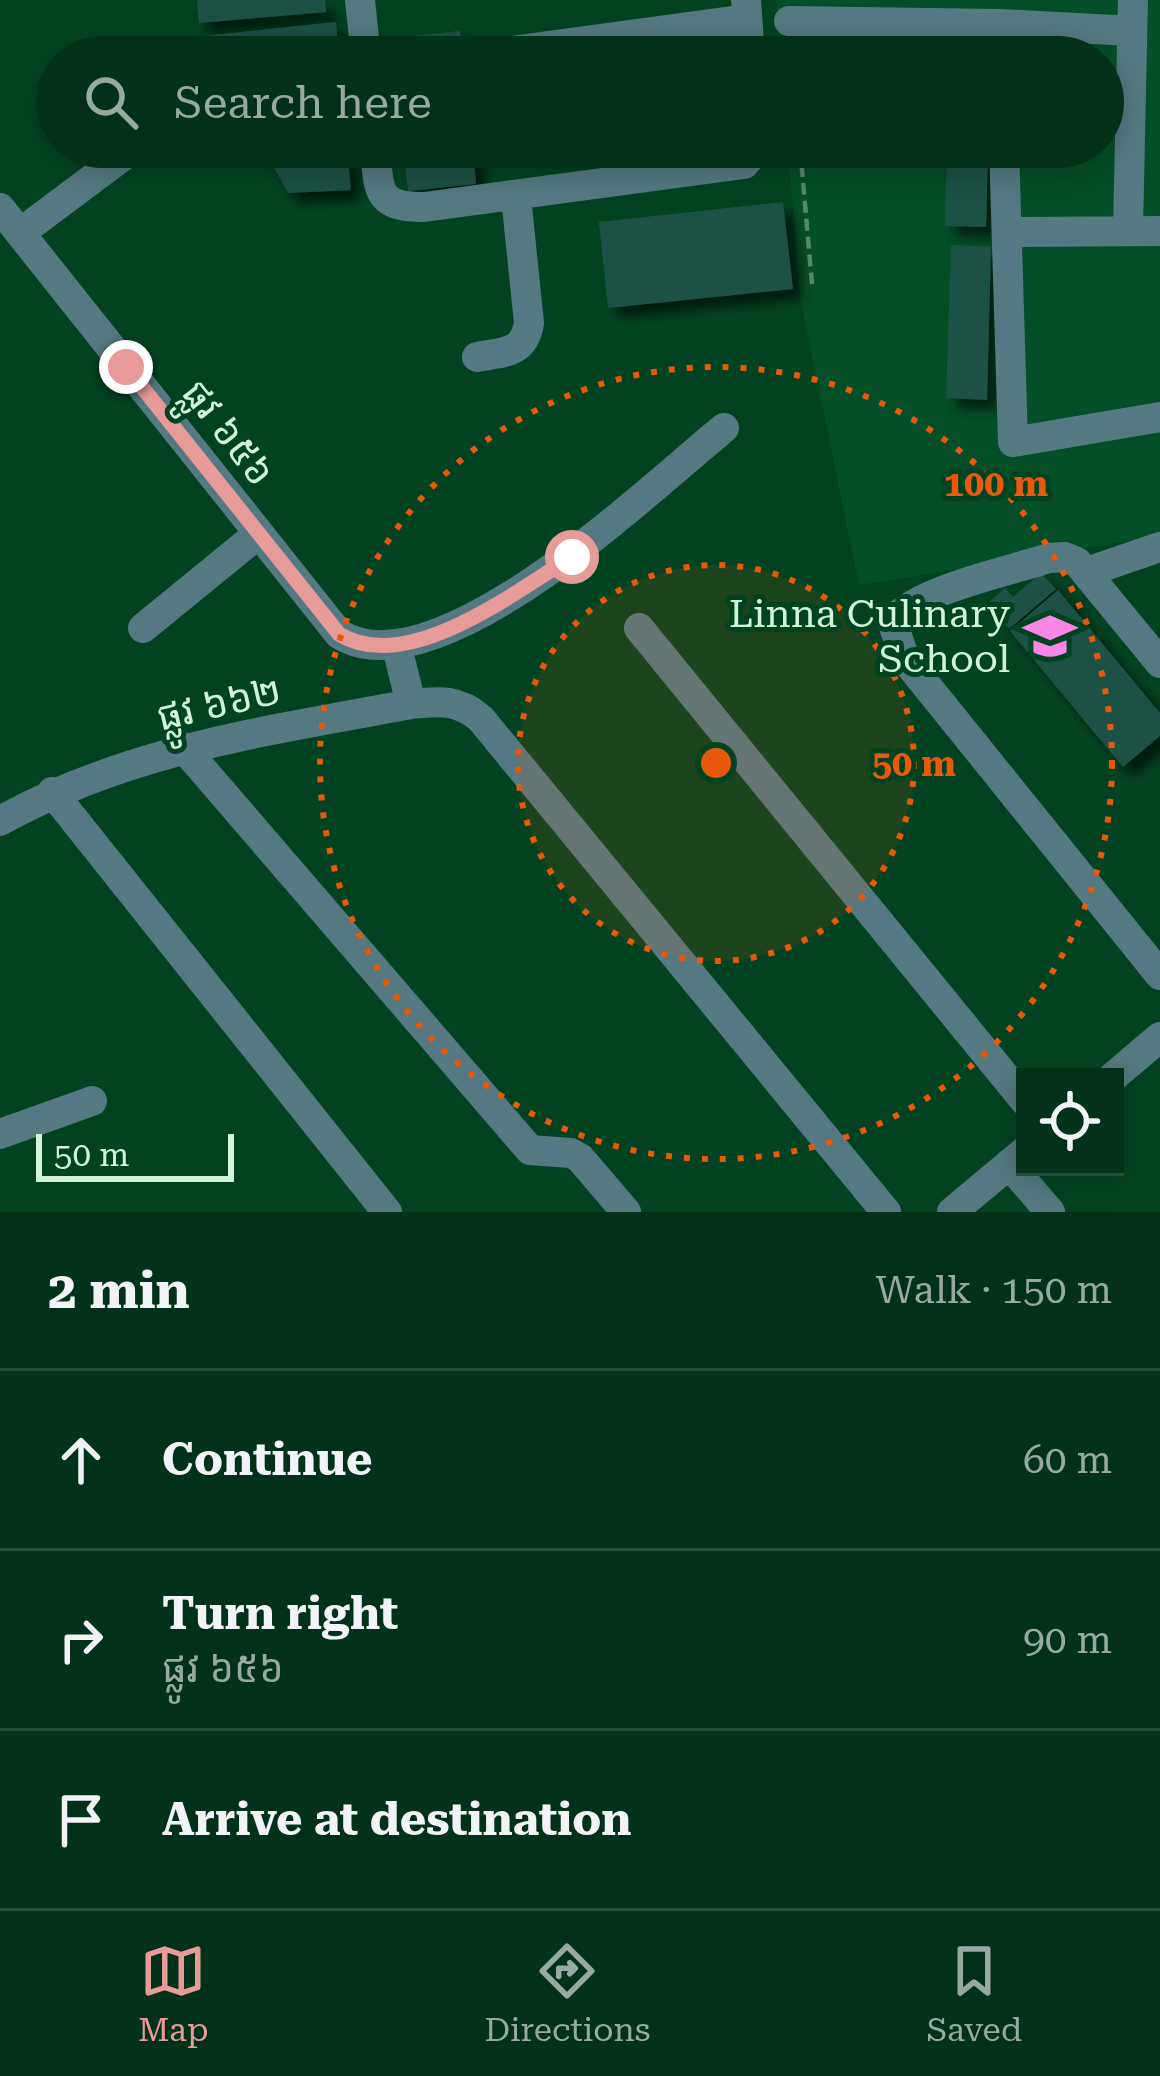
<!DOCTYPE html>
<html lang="en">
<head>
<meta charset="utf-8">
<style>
  :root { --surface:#013219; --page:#0f3e26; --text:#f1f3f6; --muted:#96aaa2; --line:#234d38; --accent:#e69b98 }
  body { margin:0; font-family:"Roboto Serif","Noto Sans Khmer",serif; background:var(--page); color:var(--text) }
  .controls { position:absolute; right:36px; bottom:36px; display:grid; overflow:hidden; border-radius:0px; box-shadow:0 6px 30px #0003 }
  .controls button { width:108px; height:108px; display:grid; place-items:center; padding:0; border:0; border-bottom:3px solid var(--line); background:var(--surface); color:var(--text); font:60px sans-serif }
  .scale { position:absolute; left:36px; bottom:30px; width:198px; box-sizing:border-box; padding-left:12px; border:6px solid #cff4d9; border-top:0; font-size:33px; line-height:42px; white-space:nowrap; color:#cff4d9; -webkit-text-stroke:9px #014321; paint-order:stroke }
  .stop { position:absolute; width:36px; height:36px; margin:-27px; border:9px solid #e69b98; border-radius:50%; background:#fff }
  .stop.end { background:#e69b98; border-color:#fff; box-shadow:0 3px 12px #0008 }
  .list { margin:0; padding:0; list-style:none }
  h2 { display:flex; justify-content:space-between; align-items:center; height:156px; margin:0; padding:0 48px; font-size:51px }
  h2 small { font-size:39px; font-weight:400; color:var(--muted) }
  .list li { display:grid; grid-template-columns:78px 1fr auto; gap:36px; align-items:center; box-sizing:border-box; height:180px; padding:0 48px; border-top:3px solid var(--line) }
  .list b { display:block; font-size:45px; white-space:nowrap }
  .list p { margin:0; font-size:39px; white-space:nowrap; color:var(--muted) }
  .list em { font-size:39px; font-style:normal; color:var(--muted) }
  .icon { flex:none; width:66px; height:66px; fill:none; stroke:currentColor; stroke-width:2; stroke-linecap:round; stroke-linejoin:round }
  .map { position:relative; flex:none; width:1160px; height:1212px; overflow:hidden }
  .search { position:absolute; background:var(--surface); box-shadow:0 6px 30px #0003; left:36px; right:36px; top:36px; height:132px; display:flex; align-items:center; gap:30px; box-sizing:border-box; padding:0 42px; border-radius:66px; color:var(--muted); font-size:45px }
  .sheet { height:696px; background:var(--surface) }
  nav { display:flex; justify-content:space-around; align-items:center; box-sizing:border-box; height:168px; border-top:3px solid var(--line); background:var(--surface); font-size:33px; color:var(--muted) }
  nav a { display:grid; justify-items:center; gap:6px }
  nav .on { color:var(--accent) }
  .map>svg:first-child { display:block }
  .built { fill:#044e28 }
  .building { fill:#1f5144; filter:url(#shadow) }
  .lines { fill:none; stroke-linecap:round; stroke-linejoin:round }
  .path { stroke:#548a6b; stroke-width:4.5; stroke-dasharray:12 6; stroke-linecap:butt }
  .minor { stroke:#547982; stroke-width:30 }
  .route { stroke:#e69b98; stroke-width:15 }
  .ring { fill:none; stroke:#e8590c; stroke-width:6; stroke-dasharray:6 12 }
  .labels { text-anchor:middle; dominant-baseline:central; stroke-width:10; stroke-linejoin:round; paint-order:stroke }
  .street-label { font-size:39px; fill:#cff4d9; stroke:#014321 }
  .poi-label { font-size:39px; fill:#cff4d9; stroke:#014321; text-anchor:end }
  .centre { fill:#e8590c; stroke:#014321; stroke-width:6 }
  .ring-label { font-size:36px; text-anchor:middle; font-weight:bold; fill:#e8590c; stroke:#014321; stroke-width:10; stroke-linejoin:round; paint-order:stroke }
</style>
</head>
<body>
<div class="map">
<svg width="1160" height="1212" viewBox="0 0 1160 1212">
  <defs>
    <filter id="shadow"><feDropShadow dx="10" dy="10" stdDeviation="6" flood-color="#0009"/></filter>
  </defs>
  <rect width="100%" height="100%" fill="#014321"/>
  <path class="built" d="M776,0H1160V536L859,585L800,297L788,147H1103V57H781Z"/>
  <path class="building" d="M197,0H325L326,12L199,23Z
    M336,22L339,57H216L205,36Z
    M460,31L463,57H394L392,38Z
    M263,147H347L351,190L288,193Z
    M403,147H473L476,184L408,191Z
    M947,147H988L986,227L945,226Z
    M783,202L793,289L608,308L599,222Z
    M951,245L991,247L987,400L946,398Z
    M1041,573L1056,589L1009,629L987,604L1005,588L1013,597Z
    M1058,590L1160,713V736L1123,767L1010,631Z"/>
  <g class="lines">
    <path class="path" d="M800,147L812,284"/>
    <path class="minor" d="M360,0L366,57
      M746,0L750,57
      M789,21L999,24
      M511,51L747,19
      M1000,57L999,24L1132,31
      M375,147C379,190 375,207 424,207L744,164L759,147
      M1004,147L1013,442L1160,417
      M0,208L339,634C436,695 650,488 724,428
      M1128,230L1133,0
      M1008,232L1160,231
      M20,233L135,147
      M477,357C504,352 524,354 529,323L516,197
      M1087,572L1160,547
      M143,628L258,534
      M639,628L1025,1101
      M397,647L411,704
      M1160,663L1077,562L1065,557L1049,558C1006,572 921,589 892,621L905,659L1160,975
      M183,747L530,1150L571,1153L580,1158L626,1212
      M52,792L387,1212
      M0,821C130,749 267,731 411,704C440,701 458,699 481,719L886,1212
      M1113,1077L1160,1037
      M0,1134L92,1101
      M1009,1164L1050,1212
      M952,1212L1025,1151"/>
  </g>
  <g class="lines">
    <path class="route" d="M126,367L339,634C407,676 513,593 572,557"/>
  </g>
  <circle cx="716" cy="763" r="198" fill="#e8590c" fill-opacity=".12"/>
  <g class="ring">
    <circle cx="716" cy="763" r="198"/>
    <circle cx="716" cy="763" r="396"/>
  </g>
  <defs>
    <g id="school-bare" transform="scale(4.14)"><path d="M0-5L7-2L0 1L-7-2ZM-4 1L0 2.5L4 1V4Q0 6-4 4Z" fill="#fa87e7" stroke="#014321" stroke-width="2.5" paint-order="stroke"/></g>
  </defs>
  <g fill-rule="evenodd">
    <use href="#school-bare" x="1050" y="636"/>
  </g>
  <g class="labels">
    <g class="street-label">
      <text transform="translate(228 433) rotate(52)">ផ្លូវ ៦៥៦</text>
      <text transform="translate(219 704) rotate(-13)">ផ្លូវ ៦៦២</text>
    </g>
    <g class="poi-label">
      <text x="1010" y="614">Linna Culinary<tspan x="1010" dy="45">School</tspan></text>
    </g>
  </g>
  <circle cx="716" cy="763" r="18" class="centre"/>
  <g class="ring-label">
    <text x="996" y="496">100 m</text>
    <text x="914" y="776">50 m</text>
  </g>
</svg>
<div class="controls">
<button><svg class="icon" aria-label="locate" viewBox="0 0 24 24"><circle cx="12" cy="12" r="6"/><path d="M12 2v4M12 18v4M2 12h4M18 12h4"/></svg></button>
</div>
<div class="scale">50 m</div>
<div class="stop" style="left:572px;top:557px"></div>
<div class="stop end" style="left:126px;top:367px"></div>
<div class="search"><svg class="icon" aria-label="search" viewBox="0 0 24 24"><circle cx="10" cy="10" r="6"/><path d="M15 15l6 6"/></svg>Search here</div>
</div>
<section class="sheet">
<h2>2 min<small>Walk · 150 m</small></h2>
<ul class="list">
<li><svg class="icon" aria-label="ahead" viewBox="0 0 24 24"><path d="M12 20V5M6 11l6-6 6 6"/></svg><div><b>Continue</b></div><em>60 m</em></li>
<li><svg class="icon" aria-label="right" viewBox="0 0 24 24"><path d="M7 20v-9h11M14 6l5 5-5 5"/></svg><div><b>Turn right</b><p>ផ្លូវ ៦៥៦</p></div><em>90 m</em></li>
<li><svg class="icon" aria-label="arrive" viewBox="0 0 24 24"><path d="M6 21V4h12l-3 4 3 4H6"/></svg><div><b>Arrive at destination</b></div></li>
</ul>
</section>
<nav>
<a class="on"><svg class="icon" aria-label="map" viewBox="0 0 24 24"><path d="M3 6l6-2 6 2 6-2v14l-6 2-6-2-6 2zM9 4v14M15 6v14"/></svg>Map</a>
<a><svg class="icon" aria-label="directions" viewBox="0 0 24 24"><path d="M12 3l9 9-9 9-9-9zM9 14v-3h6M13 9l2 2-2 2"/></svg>Directions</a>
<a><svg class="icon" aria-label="saved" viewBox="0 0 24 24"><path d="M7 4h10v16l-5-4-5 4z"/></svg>Saved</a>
</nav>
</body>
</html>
